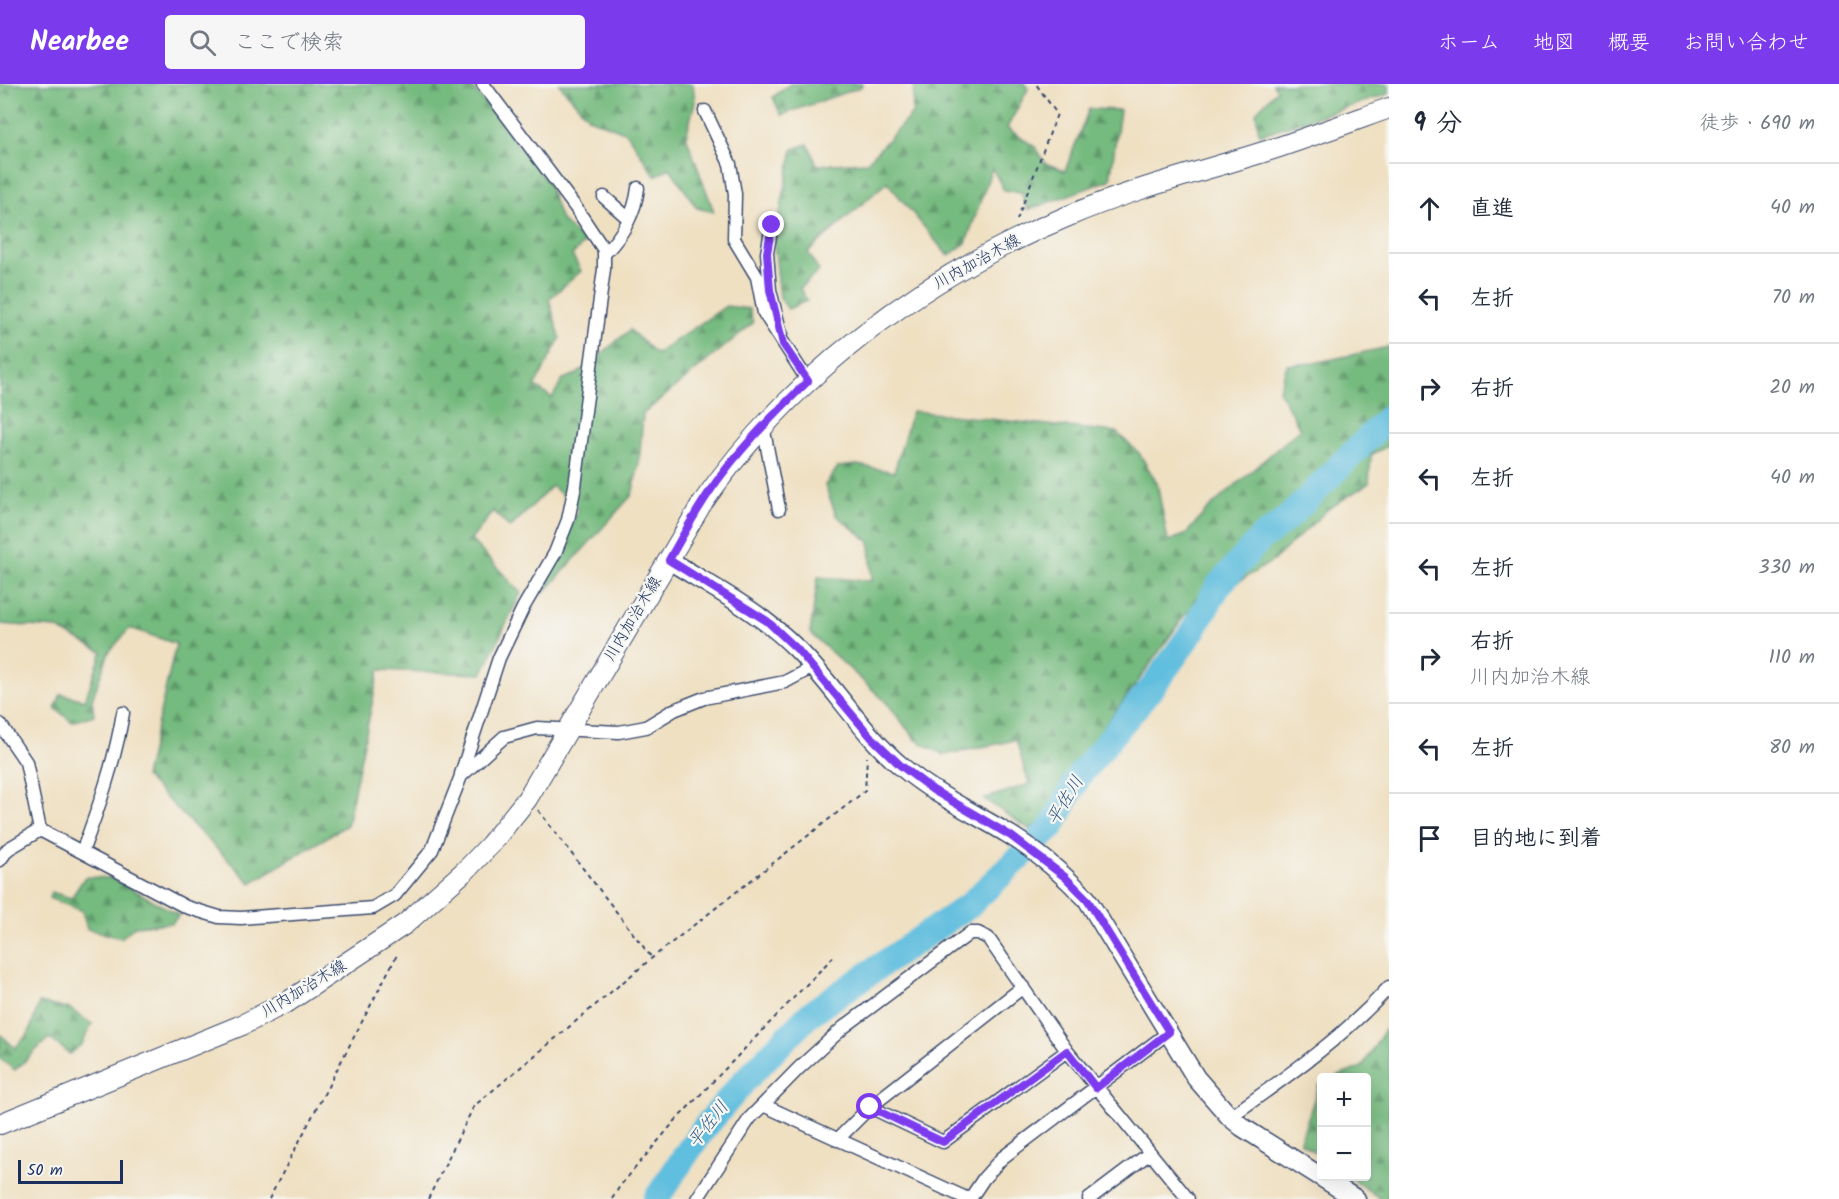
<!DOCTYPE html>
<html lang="ja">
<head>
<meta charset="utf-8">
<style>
  :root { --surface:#fff; --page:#f6f6f7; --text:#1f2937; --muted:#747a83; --line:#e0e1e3; --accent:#7c3aed }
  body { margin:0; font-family:Kalam,"Klee One",sans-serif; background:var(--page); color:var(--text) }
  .controls { position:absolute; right:18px; bottom:18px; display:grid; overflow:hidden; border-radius:6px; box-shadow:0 6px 24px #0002 }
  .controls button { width:54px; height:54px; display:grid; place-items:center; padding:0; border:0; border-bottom:2px solid var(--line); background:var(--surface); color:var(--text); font:30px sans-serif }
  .scale { position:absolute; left:18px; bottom:15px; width:105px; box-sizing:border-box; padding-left:6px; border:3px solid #1b2f5e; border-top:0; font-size:16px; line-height:21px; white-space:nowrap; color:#1b2f5e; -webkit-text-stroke:4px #f6f6f2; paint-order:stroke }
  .stop { position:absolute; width:18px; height:18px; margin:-14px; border:4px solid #7c3aed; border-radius:50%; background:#fff }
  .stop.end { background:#7c3aed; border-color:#fff; box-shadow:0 2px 6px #0008 }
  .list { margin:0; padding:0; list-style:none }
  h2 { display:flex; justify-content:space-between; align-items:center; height:78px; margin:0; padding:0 24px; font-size:26px }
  h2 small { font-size:20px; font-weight:400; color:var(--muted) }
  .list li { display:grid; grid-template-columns:39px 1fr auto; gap:18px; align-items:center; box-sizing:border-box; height:90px; padding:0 24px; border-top:2px solid var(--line) }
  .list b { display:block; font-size:22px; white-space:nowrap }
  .list p { margin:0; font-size:20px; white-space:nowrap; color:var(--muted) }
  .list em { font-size:20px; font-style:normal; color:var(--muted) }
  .icon { flex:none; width:33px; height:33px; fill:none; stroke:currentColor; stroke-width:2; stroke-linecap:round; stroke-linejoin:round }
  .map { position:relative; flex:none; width:1389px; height:1115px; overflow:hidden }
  header { display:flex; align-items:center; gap:36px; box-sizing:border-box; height:84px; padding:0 30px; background:var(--accent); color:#fff }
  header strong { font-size:28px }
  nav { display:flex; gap:33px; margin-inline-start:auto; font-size:21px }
  .search { width:420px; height:54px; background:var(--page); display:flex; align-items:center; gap:15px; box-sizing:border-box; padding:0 21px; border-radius:6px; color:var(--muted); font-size:22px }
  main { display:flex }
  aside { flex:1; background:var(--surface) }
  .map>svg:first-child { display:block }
  .forest { fill:url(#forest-firs); stroke:#48746e; stroke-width:1.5 }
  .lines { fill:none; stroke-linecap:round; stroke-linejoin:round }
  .river { stroke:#60bede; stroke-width:26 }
  .street-casing { stroke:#3b4a6d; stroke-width:15 }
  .secondary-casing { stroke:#3b4a6d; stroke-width:21 }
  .primary-casing { stroke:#3b4a6d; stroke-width:22 }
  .path { stroke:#3b4a6d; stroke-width:2; stroke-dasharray:4.5 4.5; stroke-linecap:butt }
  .street { stroke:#fff; stroke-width:12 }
  .secondary { stroke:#fff; stroke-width:18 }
  .primary { stroke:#fff; stroke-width:20 }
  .route { stroke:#7c3aed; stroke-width:8 }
  .labels { text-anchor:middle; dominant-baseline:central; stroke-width:4.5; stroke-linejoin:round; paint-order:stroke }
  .street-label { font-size:16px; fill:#1b2f5e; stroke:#f6f6f2 }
  .water-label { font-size:18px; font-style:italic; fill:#305a84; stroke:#f6f6f2 }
</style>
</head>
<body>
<header>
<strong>Nearbee</strong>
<div class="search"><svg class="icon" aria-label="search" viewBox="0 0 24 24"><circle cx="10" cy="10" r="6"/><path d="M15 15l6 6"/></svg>ここで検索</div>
<nav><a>ホーム</a><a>地図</a><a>概要</a><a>お問い合わせ</a></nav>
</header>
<main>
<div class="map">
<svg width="1389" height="1115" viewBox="0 0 1389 1115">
  <defs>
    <pattern id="forest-firs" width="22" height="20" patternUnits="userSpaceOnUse" patternTransform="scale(1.5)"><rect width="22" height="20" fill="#75ba7e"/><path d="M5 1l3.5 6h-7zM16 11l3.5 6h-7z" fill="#5f986a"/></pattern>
  </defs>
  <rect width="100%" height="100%" fill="#f6f6f2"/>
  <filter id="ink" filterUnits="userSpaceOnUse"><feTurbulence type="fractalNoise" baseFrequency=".0167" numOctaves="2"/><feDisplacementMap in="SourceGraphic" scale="12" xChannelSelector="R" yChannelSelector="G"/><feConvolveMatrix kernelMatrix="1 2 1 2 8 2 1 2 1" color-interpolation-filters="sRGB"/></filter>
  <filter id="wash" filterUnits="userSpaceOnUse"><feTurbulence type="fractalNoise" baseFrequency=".008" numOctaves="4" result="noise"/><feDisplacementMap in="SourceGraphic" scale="24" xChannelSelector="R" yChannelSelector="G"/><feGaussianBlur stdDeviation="1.35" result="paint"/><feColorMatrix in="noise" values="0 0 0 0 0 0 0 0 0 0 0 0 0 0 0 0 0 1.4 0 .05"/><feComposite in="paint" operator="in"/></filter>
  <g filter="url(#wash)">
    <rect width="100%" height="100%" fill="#efe0c2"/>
    <path class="forest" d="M0,0H470L548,99L561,136L585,158L572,171L581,187L549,215L560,254L535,302L552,314L563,295L577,290L630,246L656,270L726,222L749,225L753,239L643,330L639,380L632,411L542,511L578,425L552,402L510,444L493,427L471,456L521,509L482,590L379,586L347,741L251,799L145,693L176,560L130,544L109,568L92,615L94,631L72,638L55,624L61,610L85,616L102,568L56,544L0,540Z
      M559,0H693L695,18L686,52L714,128L697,124L670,84L655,92L627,49L589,34Z
      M790,0H862L861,3L781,31L773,13Z
      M914,0H1025L1028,5L1007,44L1035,63L1045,79L1065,87L1089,25L1120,26L1110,96L1028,126L1021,108L1004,106L992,84L966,159L948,172L887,98L808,168L819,187L800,204L807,217L788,225L780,214L774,158L793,65L808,60L817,81L867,78L912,30Z
      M1273,0H1389V10L1259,51L1256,28L1277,6Z
      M1389,263V361L1371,371L1369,399L1328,425L1273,477L1186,529L1134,603L1063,696L1045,735L1029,745L984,715L1029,700L1016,656L944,671L916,656L885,617L810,549L818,493L872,497L870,458L836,431L825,401L838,383L857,381L894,388L912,327L1116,348L1139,369L1157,399L1168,457L1185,451L1207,426L1300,345L1279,306L1287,281L1314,279Z
      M85,793L112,794L179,831L172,839L135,842L121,854L87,845L82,827L49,814L51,808L71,814Z
      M39,919L70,925L92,940L82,960L70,970L49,954L15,986L0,975V950L15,964L29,949Z
      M1389,939V1115H1381L1349,1093L1366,1092V994L1336,993L1362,983Z
      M1321,1000V1073L1300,1058L1319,1001Z"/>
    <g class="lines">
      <path class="river" d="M656,1115L701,1048L745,996L811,929L968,822L1052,743L1079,692L1154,601L1192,548L1219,501L1263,452L1267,451L1289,433L1389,333"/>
    </g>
  </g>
  <g filter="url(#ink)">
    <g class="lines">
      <g class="street-casing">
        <path id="street" d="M705,27L730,80L735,110L734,155L757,193L764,229L808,297
          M604,113L629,135
          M772,141L767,169L770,206L781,250
          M604,170C622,152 635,130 638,104
          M763,342L779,425
          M0,640L26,678L40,746
          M461,690L499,574L523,524L555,469L568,436L575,402L604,185V166L576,124L483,0
          M40,746L186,823L219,833L241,834L373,824L395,811L432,766L461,692L504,653L537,644L619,648L646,643L674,626L704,614L785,598L813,583
          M82,768C99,723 115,677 123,629
          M0,776L8,765L40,746
          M763,1021L968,1115
          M870,1023L943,1058L1067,967
          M1230,1033C1286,993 1343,954 1389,903
          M837,1056L870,1023L1023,903
          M697,1115L750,1034L799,984L844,943L970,849H978L988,854L1067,967L1188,1115
          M970,1115L984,1094L1002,1074L1169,948
          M1089,1115L1150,1069"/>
      </g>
      <g class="secondary-casing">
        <path id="secondary" d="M669,476C712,503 759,527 796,564C834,601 861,649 902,683C935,711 974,729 1010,751C1039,769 1064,791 1087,815L1196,994L1230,1033L1242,1043L1356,1115"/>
      </g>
      <g class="primary-casing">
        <path id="primary" d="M0,1040L242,941L289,917L405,840L467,785L490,761L527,715L701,421C790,292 921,193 1066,133C1133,104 1204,87 1273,65C1312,52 1350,38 1389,24"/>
      </g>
      <path class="path" d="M1017,136L1057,30L1036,0
        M538,726L652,874
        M269,1115L398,869
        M428,1115L474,1022L652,874L865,707L867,673
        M612,1115L620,1102L675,1037L835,871"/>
      <use href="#street" class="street"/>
      <use href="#secondary" class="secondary"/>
      <use href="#primary" class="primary"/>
    </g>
  </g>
  <g class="lines" filter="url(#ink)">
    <path class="route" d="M772,141L767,169L770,206L783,260L808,297C778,326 748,356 723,389C702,416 686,446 669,476L767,537L797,565L871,653L900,681L933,706L1011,752L1065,793L1087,815L1169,948L1096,1004L1067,967L943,1058L870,1023"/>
  </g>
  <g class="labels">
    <g class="street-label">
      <text transform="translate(977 178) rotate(-29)">川内加治木線</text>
      <text transform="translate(633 535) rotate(-59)">川内加治木線</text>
      <text transform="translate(304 905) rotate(-31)">川内加治木線</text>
    </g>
    <g class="water-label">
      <text transform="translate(1066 717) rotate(-59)">平佐川</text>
      <text transform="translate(709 1041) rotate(-52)">平佐川</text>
    </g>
  </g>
</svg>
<div class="controls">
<button>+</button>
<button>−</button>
</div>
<div class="scale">50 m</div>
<div class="stop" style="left:870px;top:1023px"></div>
<div class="stop end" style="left:772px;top:141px"></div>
</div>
<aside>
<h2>9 分<small>徒歩 · 690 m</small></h2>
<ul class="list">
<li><svg class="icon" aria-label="ahead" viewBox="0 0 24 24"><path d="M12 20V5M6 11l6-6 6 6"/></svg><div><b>直進</b></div><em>40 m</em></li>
<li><svg class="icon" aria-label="left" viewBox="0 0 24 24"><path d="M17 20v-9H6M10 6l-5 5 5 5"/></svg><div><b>左折</b></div><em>70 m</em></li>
<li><svg class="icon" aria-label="right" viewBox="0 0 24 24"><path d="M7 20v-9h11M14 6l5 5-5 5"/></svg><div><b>右折</b></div><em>20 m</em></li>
<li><svg class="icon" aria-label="left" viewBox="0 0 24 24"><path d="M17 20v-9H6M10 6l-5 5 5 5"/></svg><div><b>左折</b></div><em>40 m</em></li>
<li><svg class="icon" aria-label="left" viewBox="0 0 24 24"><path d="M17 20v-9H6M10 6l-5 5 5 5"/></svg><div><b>左折</b></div><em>330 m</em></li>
<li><svg class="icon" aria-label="right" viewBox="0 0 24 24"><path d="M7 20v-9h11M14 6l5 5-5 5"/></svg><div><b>右折</b><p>川内加治木線</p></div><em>110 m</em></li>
<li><svg class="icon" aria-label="left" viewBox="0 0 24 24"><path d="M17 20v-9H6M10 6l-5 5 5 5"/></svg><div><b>左折</b></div><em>80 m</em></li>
<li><svg class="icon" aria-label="arrive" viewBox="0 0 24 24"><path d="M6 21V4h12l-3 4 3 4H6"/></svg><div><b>目的地に到着</b></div></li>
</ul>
</aside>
</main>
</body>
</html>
